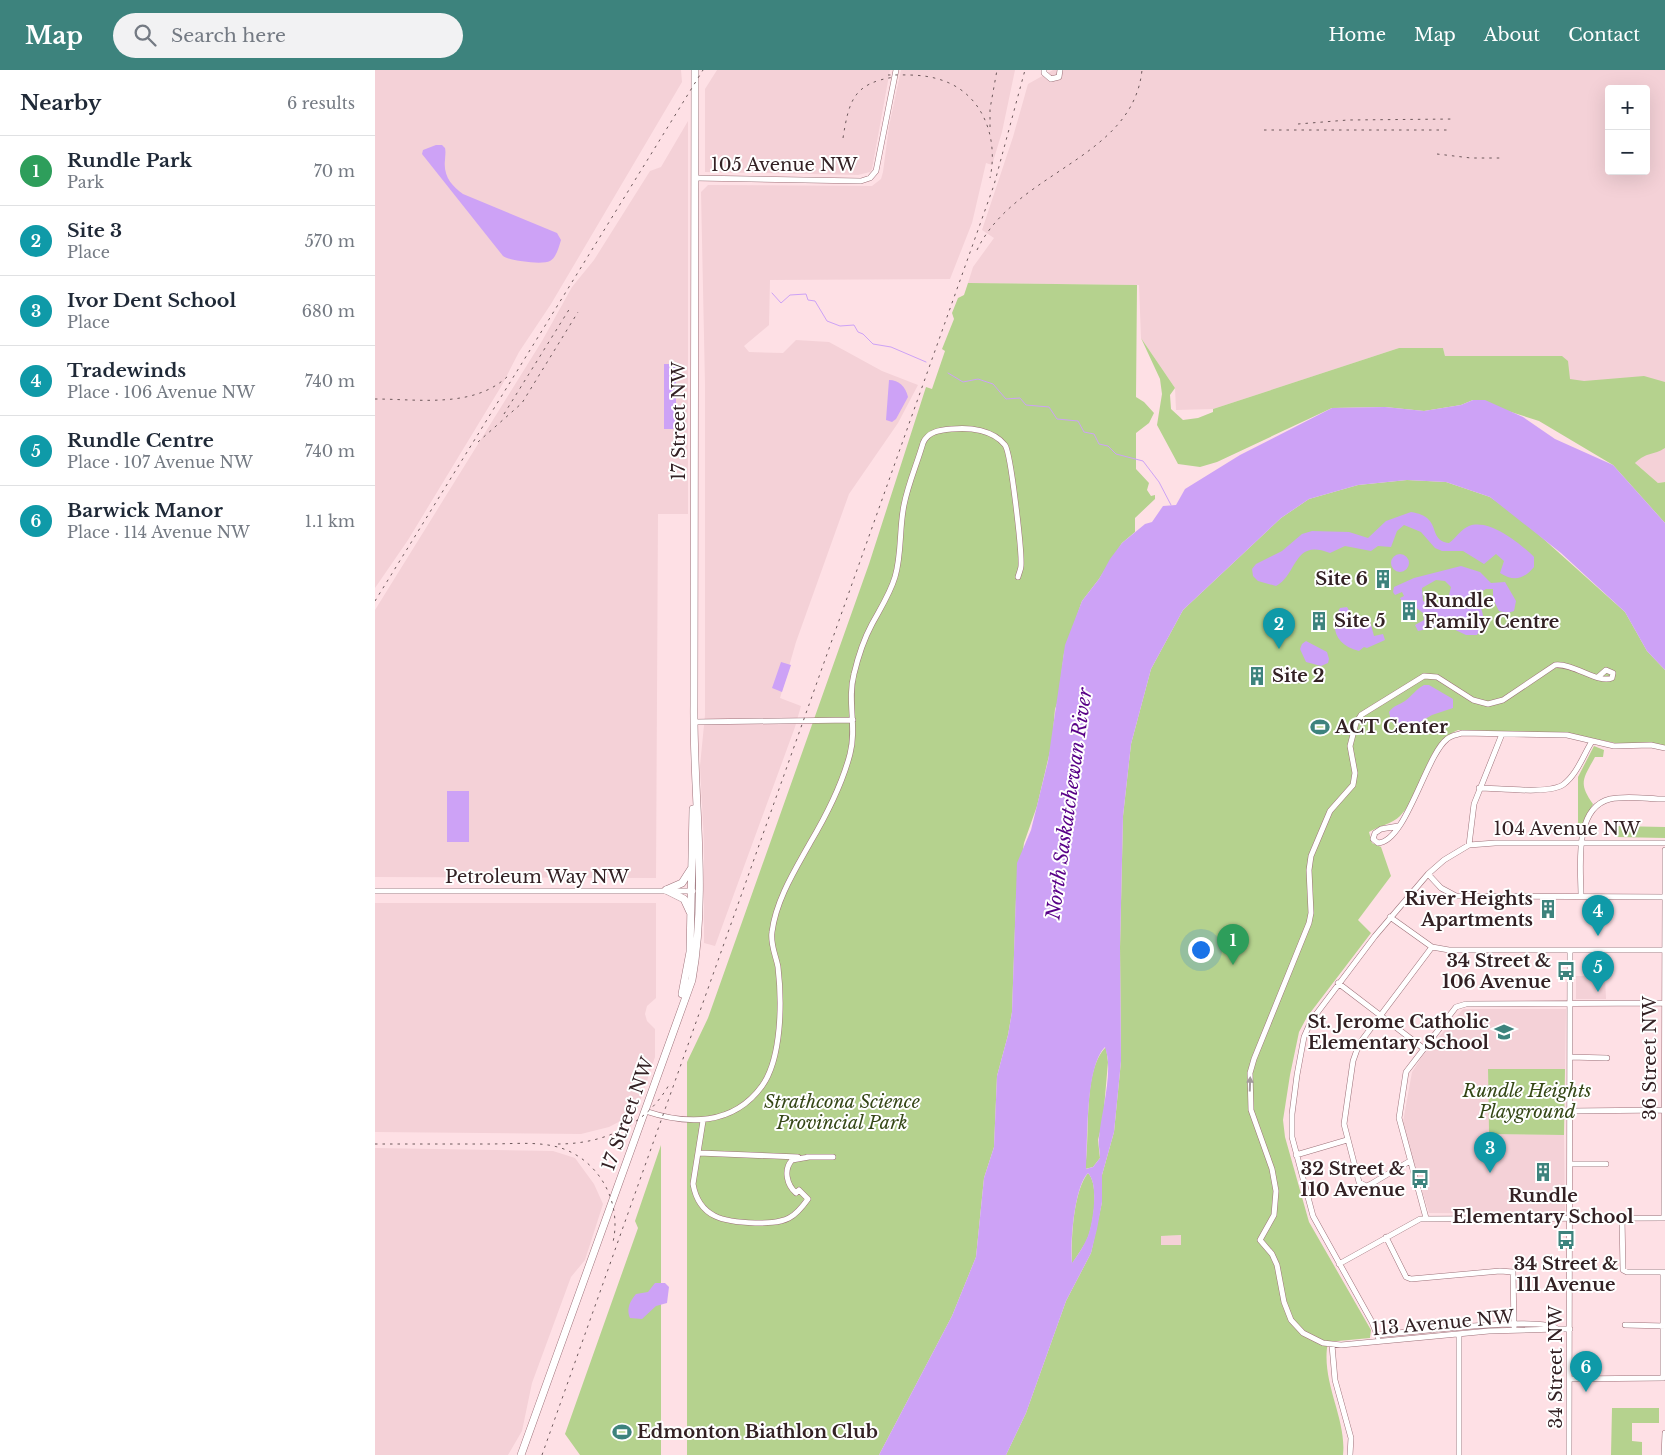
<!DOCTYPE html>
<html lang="en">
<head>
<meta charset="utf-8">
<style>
  :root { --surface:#fff; --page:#f2f2f3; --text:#1f2937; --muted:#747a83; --line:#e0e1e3; --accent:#3d837d }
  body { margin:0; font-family:"Libre Baskerville",serif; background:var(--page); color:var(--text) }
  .controls { position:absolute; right:15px; top:15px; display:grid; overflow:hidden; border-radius:5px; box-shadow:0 5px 20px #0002 }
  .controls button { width:45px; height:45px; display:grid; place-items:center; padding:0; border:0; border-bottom:1px solid var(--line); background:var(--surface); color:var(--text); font:25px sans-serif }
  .you { position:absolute; left:825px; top:879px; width:18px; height:18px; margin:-12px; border:4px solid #fff; border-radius:50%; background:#1a73e8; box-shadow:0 0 0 8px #1a73e833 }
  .badge { display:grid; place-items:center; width:32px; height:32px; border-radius:50%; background:var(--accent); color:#fff; font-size:16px; font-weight:700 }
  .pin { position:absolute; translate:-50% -41px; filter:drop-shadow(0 1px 2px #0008) }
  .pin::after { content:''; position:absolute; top:26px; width:18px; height:15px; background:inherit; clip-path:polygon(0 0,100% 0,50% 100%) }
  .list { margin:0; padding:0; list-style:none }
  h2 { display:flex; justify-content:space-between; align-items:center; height:65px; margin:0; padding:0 20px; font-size:21px }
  h2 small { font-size:16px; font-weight:400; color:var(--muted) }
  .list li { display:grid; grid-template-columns:32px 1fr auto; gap:15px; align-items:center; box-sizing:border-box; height:70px; padding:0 20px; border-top:1px solid var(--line) }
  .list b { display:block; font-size:19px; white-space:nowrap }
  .list p { margin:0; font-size:16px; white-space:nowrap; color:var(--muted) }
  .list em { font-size:16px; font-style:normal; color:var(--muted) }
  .icon { flex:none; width:28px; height:28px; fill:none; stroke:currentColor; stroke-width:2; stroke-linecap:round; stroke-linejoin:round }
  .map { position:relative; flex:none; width:1290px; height:1385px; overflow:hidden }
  header { display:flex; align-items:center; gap:30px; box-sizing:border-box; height:70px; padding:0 25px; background:var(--accent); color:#fff }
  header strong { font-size:24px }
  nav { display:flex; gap:28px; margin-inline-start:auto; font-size:18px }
  .search { width:350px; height:45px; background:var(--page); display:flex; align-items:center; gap:12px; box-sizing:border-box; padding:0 18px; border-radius:28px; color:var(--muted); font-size:19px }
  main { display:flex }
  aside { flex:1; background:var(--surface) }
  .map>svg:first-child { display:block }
  .built { fill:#f4d1d7; fill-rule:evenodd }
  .green { fill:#b5d28e; fill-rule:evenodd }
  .water { fill:#cda2f6; fill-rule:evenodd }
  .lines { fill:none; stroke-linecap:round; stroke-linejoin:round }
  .stream { stroke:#cda2f6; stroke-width:1 }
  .minor-casing { stroke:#9d7179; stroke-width:6 }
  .major-casing { stroke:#9d7179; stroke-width:8 }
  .minor { stroke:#fff; stroke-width:5 }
  .major { stroke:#fff; stroke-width:7 }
  .rail { stroke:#6d585b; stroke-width:1; stroke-dasharray:2.5 5; stroke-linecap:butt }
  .oneway { fill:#a39b9c }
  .labels { text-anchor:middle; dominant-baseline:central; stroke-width:4; stroke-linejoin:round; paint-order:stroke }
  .street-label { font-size:18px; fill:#332124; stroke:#fff }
  .poi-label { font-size:18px; font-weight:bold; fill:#332124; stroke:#fff; text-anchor:end }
  .park-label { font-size:18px; font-style:italic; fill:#354717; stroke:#fff }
  .water-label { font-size:19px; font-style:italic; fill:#580087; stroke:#fff }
</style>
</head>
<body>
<header>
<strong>Map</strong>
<div class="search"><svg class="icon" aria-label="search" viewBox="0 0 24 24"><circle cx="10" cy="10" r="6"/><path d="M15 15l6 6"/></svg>Search here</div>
<nav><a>Home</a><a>Map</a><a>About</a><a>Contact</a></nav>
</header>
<main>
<aside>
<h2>Nearby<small>6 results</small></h2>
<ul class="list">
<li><span class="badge" style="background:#2e9e5b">1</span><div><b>Rundle Park</b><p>Park</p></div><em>70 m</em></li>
<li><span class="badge" style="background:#0f9aa8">2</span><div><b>Site 3</b><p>Place</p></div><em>570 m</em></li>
<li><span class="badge" style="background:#0f9aa8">3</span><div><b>Ivor Dent School</b><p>Place</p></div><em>680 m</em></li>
<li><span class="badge" style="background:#0f9aa8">4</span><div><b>Tradewinds</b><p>Place · 106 Avenue NW</p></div><em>740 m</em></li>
<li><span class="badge" style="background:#0f9aa8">5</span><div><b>Rundle Centre</b><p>Place · 107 Avenue NW</p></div><em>740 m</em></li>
<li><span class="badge" style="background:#0f9aa8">6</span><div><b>Barwick Manor</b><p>Place · 114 Avenue NW</p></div><em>1.1 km</em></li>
</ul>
</aside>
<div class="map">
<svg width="1290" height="1385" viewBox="0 0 1290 1385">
  <rect width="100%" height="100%" fill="#fee0e5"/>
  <path class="built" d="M0,0H306L307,12L176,234L144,282L127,315L33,470L0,518Z
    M342,0H515L497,99L495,102L483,105L330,102V19Z
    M526,0H640L627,62L617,95L611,93L597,153L575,209L395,210L394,255L369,276L374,282L408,283L421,270L454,272L507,301L543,315L523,353L474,424L421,572L405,628L426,636L420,657L340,876L329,873V773L325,696L330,645V314L326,122L333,115L497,116L506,109L508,102L514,56Z
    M678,0H1290V412L1283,413L1260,393L1264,389L1121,286H1070L1068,278H1024L838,339L801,340L800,318L766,268L764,215L593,213L598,197L619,168L607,160L638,67L653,14ZM1234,19H1271V101H1234Z
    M313,51V444H283L281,808L0,807V540L167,271L197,217L219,190L275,101L286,97Z
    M0,833H281V928L272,936L270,944L272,951L280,959V987L261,1043L234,1057L206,1064L0,1062Z
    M1201,906H1230L1231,929H1201Z
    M1088,939H1191L1190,999H1113L1114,1064L1189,1065L1190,1144L1054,1143L1027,1057L1037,1002L1048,985Z
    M0,1078L178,1081L200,1088L219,1114L228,1134L210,1190L196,1207L157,1313L147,1361L133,1385H0Z
    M806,1165V1175H786V1166Z"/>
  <path class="green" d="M593,213L762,215L761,327L769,332L779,343L774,353L761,363V399L774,413L772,420L776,426L780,425V429L760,448V462L747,473L724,509L707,531L689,583L683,631L680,639L677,673L662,736L649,773L641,828L637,942L633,965L622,1006L619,1077L609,1108L601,1187L577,1246L504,1385H312V992L333,948L494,494L551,317L557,319L570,281L567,279L579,249L577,243L583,228L589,225Z
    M766,268L800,318L795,325L796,339L808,350L823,348L838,342V339L1024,278H1068L1070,286H1187L1193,291L1195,309L1209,311L1269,306L1290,312V378C1278,386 1273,381 1260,393L1283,413L1290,412V453L1238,395L1164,351L1098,330L1086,335L1049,341L1010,337L957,338L842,392L825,397L803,394L782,355L787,324L785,309Z
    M1032,410L1071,412L1115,427L1145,448L1250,542L1272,581L1290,600V676L1276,673H1240L1191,663L1083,660C1048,675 1050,720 1025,746C1017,754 1004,756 994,762L997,773L1006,777L1016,806L983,850L996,863L932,947L924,962L915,1005L908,1050L910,1067L934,1152L996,1260L995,1268L953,1272C945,1311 972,1348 968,1385H631L651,1343L691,1231L716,1183L727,1132V1105L739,1062L746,991L745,877L748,746L756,674L776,599L808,540L906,448L934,429L983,415ZM806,1165V1175H786V1166Z
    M1219,676L1229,680L1228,687H1220C1208,709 1203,713 1218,734L1203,766V707Z
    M1241,756L1290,757V768L1241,767Z
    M731,977L733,992L728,1050L723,1070L725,1088L718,1097L710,1099C716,1066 707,1000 731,977Z
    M1113,999H1190L1189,1065L1114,1064Z
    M286,1075V1385H205L190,1364L263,1158L260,1151Z
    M713,1103C724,1114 719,1152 713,1167C709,1177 702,1185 697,1194C696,1170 698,1122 713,1103Z
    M1237,1338H1284V1353H1257V1371L1267,1372V1385H1236Z"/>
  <path class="water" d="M61,75H67L70,78C71,83 70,86 70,90C68,106 77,116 88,124L182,163L186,170C184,177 181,188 175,191C168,195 134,191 128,186L47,84L48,80Z
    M289,294H301V359H289Z
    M514,310C524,310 531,317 533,327L521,349L517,352L511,350Z
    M1098,330H1110L1148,347L1180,369L1238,395L1290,453V600L1272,581L1250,542L1186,483L1115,427L1071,412L1032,410L983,415L934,429L906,448L808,540L776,599L756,674L748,746L745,877L746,991L739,1062L727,1105V1132L722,1159L716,1183L691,1231L651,1343L631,1385H504L577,1246L601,1187L609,1108L619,1077L622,1006L633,965L637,942L642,793L656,760L673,691L690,575L707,531L724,509L735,489L747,473L770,454L777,452L788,436L801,435L810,419L865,385L957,338L1010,337L1049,341L1086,335ZM730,977C739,1002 726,1042 724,1068C723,1074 725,1081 725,1088L718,1097L711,1099C713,1070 710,997 730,977ZM713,1103C724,1114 718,1152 713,1166C709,1176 703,1185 697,1193C695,1174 699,1117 713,1103Z
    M1036,442C1069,447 1051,470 1074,473C1081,468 1086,459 1094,456C1114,448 1146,474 1159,487V497C1149,509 1139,512 1125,503L1129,491L1121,484L1109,494L1088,481H1067L1060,478L1046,462L1029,455L1022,461L1016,477L1003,476L996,481L970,476L955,483C918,468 923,504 901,516L883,511L878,506L877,499L881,494L907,481L927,464L937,461L974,462L993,468L1011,451Z
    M1016 493a9 9 0 1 1 18 0a9 9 0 1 1-18 0Z
    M1086,496L1105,502L1116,513L1130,512L1141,531L1139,541L1133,543L1124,541L1118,529V519H1111L1106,522C1099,539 1117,542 1102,565H1091L1070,555L1043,561L1040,555L1049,550L1048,543L1036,534L1030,538L1025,528L1029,526L1027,522L1020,525L1018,522L1019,517L1039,508ZM1061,510L1070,511L1076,517L1073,529C1066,537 1056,535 1048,531L1047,518Z
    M972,537L979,549L995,551L999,566L1008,564L1010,570L992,578L989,577L984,581C962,576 953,558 965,538Z
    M931,571L952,582L954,589L953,593L946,596L931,592L925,579L927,574Z
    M406,592L416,595L407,622L397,618Z
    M1049,615H1054L1078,629V638L1057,645L1040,655L1022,657L1016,651L1014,642C1019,635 1024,635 1030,631C1037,626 1041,619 1049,615Z
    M72,721H94V772H72Z
    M280,1213H290L294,1217L292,1233L281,1236L267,1249L255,1248C251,1239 255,1231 261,1224L273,1222Z"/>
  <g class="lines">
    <path class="stream" d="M397,223L406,233L415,225L431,224L433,230L440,231L452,251L465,256L479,255L483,262L488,264L498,274L516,277L551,292
      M573,303L588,312L603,309L618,314L631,329L645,328L651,335L674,337L682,349L703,351L709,362L719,364L724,374L733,376L741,384L768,391L784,412L796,435"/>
    <g class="minor-casing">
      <path id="minor" d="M669,0V3L676,9L684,7L685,0
        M320,108L486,111L495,108L501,101L521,0
        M319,652L478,650
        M1104,718C1123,718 1175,725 1189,714C1202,704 1208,686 1216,673
        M1023,756L1006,759L1000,763L998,769L1003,773C1031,772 1051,685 1072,669C1076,665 1082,665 1087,663L1192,665L1239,676L1276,675L1290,678
        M1094,775L1099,734L1127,664
        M1290,780V825
        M1053,804L1066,818L1081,826L1290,827
        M0,821H318
        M1206,826C1206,798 1198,738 1235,729C1252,725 1273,729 1290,729
        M1015,847L1057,877L1074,880H1290
        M963,913L1048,978
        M1195,987L1232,988
        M270,1041C312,1055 358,1056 387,1016C407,988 407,931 403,897C401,886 395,874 397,862C401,830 420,800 435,773C451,746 467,715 475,684C482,658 472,630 479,604C483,587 489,569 497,554C505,539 515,524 520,507C527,484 524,459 529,435C533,414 542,394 548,373C553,361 566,360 577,359C595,357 618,360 630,375C636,383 647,482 646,496C646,499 644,503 643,507
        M1195,1041L1290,1040
        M328,1051L318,1114C324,1148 349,1152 380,1153C391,1153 404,1153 414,1148C422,1144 428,1136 433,1129L424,1120L421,1123C412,1115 408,1100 417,1090L434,1087
        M324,1083L423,1087
        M921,1085L972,1070
        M432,1087H458
        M1035,1091L996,1114L991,1116L984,1112L969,1054L978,991L984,974L1057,877
        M1195,1094H1231
        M1051,1148L1024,1048L1031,1002L1081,937L1091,934L1290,933
        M1247,1148L1248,1200L1252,1202H1290
        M1289,1148L1290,828
        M1011,1167L1031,1207L1036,1209L1125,1201L1138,1202L1139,1257
        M964,1194L1045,1149L1290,1148
        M1288,1202V1308
        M1250,1255L1290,1256
        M1182,1259H1195
        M1003,1265C1027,1263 1171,1245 1182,1259L1114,1261L966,1275L948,1273L928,1263L916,1250L909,1232L902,1195L897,1184L885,1170L899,1145L901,1121L897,1099L876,1040L875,1003L879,989L934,853L936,843L934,800L936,786L955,741L978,715L980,703L975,676L981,653L986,645L1049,606L1062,607L1098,630L1113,634L1128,630L1180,595C1199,593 1223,614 1237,608L1238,603L1231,600L1223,607
        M1003,1267L997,1252L938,1146L917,1067V1044L922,1005L929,967L936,951L1000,866L1053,804L1069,790L1094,775L1120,773H1290
        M957,1275L960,1310L976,1368L975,1385
        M1195,1309L1289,1308
        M1084,1385V1265
        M1194,1385L1195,880
        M1289,1385L1290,1363"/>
    </g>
    <g class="major-casing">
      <path id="major" d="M291,820L309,829L315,842
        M291,820L307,813L316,799
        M307,924L315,882L318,739
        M146,1385L317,910C333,820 318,727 319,636C320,424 320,212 320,0"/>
    </g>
    <use href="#minor" class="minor"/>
    <use href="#major" class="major"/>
    <path class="rail" d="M513,5C529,5 547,4 563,9C607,21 624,67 615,108
      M923,54L973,50L1080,49
      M615,57V39L622,0
      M889,60H1076
      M468,68C474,31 478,13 520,7
      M1062,84L1096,88H1128
      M602,180C640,101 758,89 767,0
      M0,329C45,329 101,339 135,304
      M129,344L195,238
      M103,372L147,333L203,242
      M0,531L328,0
      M0,1074C38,1074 76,1074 114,1074C138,1074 164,1071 186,1078C225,1091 247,1133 238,1172
      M183,1074C229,1074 272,1055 295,1013
      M167,1385L619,115L650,0"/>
  </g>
  <defs><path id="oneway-solid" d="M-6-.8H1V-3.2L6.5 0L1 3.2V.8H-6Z" transform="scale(1.25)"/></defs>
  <use class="oneway" href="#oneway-solid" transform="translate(875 1014) rotate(-88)"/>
  <defs>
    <g id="building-bare" transform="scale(1.5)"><path d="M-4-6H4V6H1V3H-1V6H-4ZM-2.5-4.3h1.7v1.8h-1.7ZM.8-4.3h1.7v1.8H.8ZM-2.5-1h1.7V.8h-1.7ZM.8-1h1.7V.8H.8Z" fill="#3d837d" stroke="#fff" stroke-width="2.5" paint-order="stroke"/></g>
    <g id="stadium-bare" transform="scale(1.5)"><path d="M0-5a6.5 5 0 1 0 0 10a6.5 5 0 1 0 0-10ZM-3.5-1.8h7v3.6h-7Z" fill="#3d837d" stroke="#fff" stroke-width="2.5" paint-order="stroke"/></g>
    <g id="bus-bare" transform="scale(1.5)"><path d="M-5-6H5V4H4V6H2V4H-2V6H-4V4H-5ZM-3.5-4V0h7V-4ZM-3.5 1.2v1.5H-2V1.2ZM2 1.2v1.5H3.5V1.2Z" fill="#3d837d" stroke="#fff" stroke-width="2.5" paint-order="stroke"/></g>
    <g id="school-bare" transform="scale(1.5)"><path d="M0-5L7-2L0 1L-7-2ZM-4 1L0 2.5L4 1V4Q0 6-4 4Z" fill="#3d837d" stroke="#fff" stroke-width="2.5" paint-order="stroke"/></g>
  </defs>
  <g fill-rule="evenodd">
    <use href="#building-bare" x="1008" y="509"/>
    <use href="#building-bare" x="1034" y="541"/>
    <use href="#building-bare" x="944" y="551"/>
    <use href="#building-bare" x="882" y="606"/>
    <use href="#stadium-bare" x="945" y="657"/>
    <use href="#building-bare" x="1173" y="839"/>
    <use href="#bus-bare" x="1191" y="901"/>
    <use href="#school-bare" x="1129" y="962"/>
    <use href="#building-bare" x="1168" y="1102"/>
    <use href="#bus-bare" x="1045" y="1109"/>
    <use href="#bus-bare" x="1191" y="1170"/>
    <use href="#stadium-bare" x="247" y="1362"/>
  </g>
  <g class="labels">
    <g class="street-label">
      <text x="409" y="95">105 Avenue NW</text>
      <text transform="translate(304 351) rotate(-90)">17 Street NW</text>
      <text x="1192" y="759">104 Avenue NW</text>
      <text x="162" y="807">Petroleum Way NW</text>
      <text transform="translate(1275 988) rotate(-90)">36 Street NW</text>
      <text transform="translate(253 1044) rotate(-70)">17 Street NW</text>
      <text transform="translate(1068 1253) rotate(-5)">113 Avenue NW</text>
      <text transform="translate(1181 1297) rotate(-90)">34 Street NW</text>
    </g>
    <g class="poi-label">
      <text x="993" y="509">Site 6</text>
      <text x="1049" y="531" text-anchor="start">Rundle<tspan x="1049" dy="21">Family Centre</tspan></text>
      <text x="959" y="551" text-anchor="start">Site 5</text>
      <text x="897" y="606" text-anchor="start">Site 2</text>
      <text x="960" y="657" text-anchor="start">ACT Center</text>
      <text x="1158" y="829">River Heights<tspan x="1158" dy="21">Apartments</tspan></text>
      <text x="1176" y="891">34 Street &amp;<tspan x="1176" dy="21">106 Avenue</tspan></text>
      <text x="1114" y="952">St. Jerome Catholic<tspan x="1114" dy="21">Elementary School</tspan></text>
      <text x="1030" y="1099">32 Street &amp;<tspan x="1030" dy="21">110 Avenue</tspan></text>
      <text x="1168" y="1126" text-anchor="middle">Rundle<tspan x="1168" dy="21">Elementary School</tspan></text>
      <text x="1191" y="1194" text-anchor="middle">34 Street &amp;<tspan x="1191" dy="21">111 Avenue</tspan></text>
      <text x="262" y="1362" text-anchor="start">Edmonton Biathlon Club</text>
    </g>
    <g class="park-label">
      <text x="1152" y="1021">Rundle Heights<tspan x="1152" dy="21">Playground</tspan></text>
      <text x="467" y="1032">Strathcona Science<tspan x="467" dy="21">Provincial Park</tspan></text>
    </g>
    <g class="water-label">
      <text transform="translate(694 734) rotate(-82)">North Saskatchewan River</text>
    </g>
  </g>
</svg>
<div class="controls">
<button>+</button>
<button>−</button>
</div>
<div class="you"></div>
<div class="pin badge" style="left:858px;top:895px;background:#2e9e5b">1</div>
<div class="pin badge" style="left:904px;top:579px;background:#0f9aa8">2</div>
<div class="pin badge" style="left:1115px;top:1103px;background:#0f9aa8">3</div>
<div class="pin badge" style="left:1223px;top:866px;background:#0f9aa8">4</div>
<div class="pin badge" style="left:1223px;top:922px;background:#0f9aa8">5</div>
<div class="pin badge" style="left:1211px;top:1322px;background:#0f9aa8">6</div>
</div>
</main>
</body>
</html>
